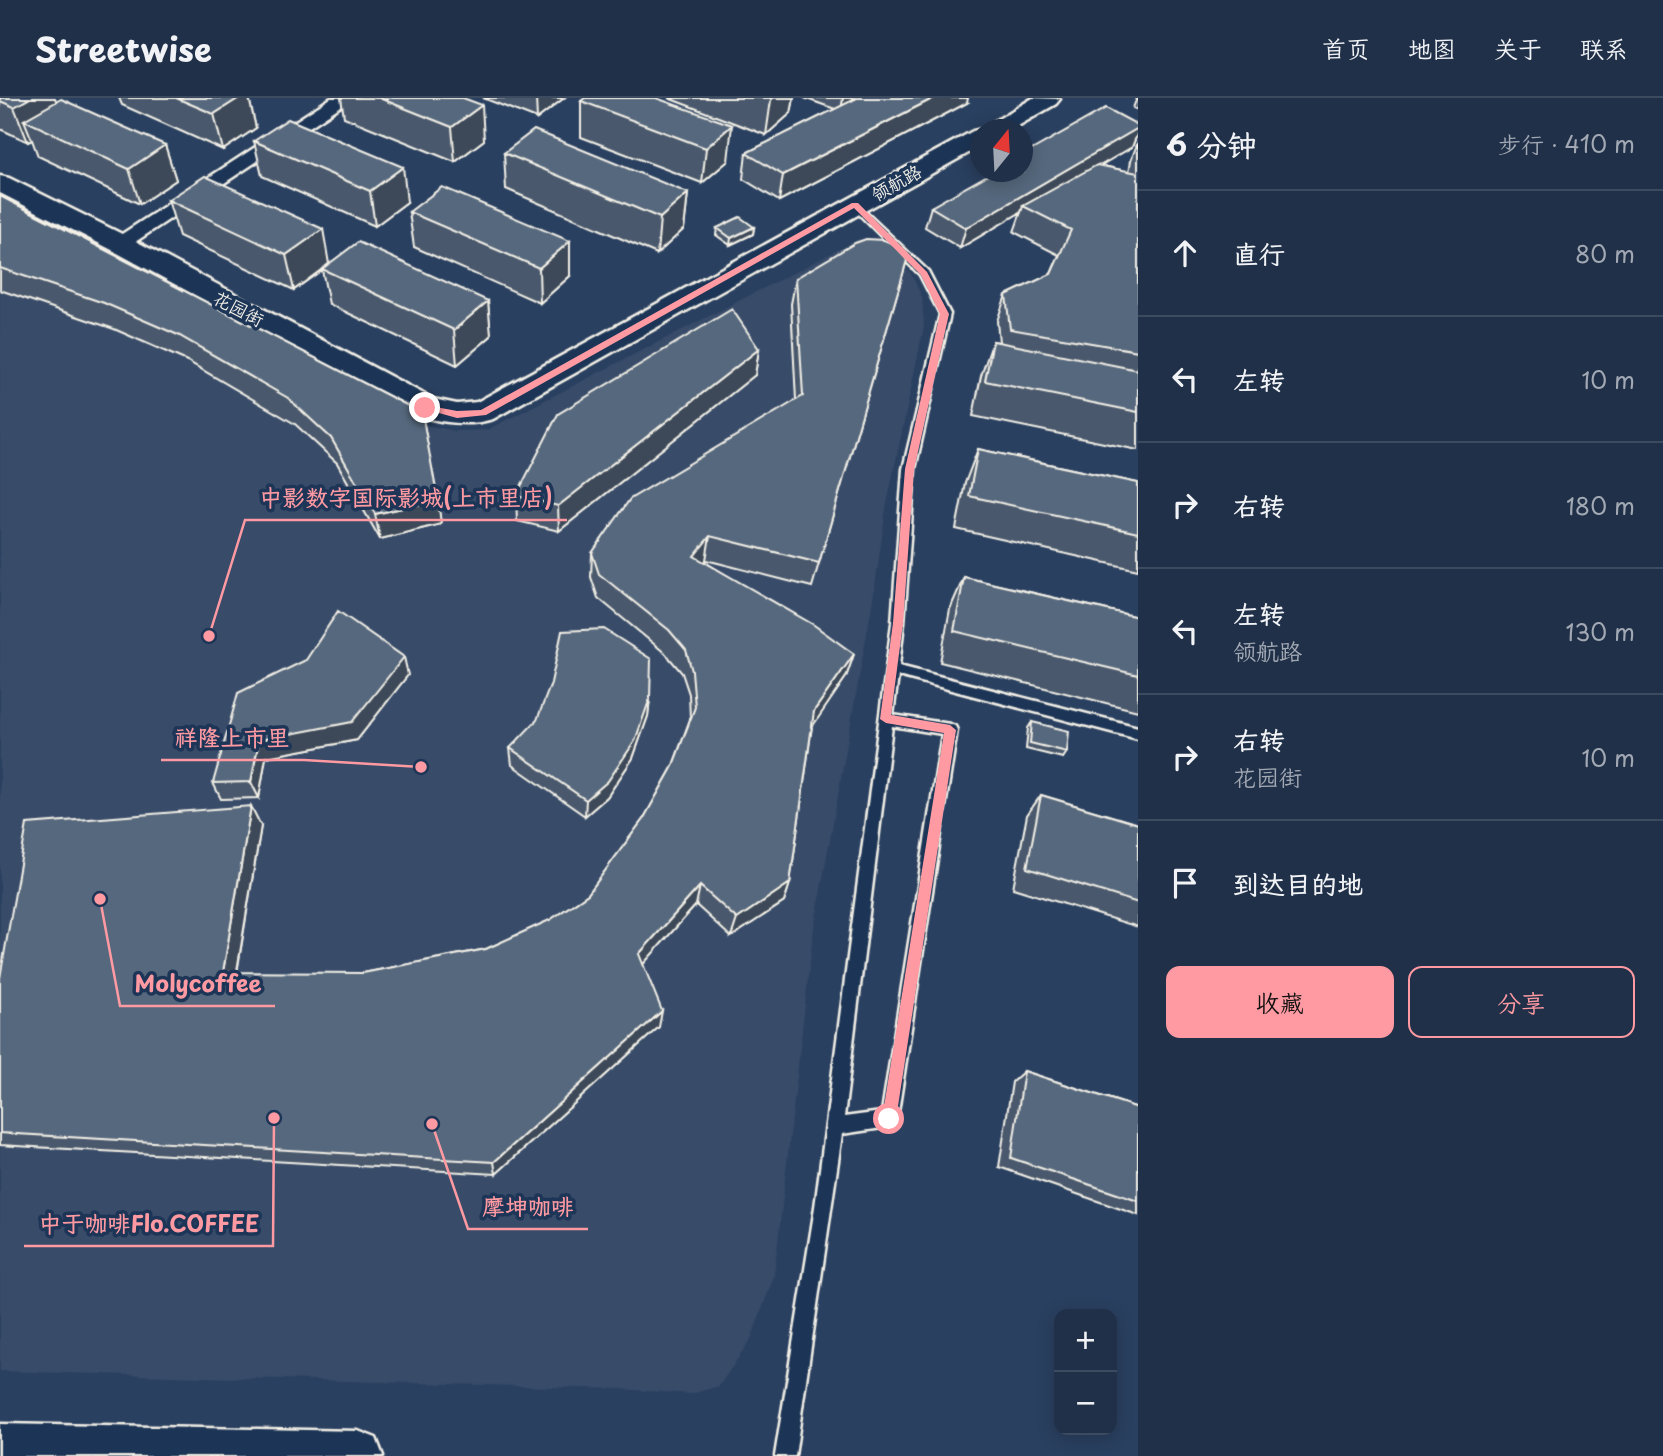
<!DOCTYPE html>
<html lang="zh">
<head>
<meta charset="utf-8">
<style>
  :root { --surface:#203048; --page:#2d3c52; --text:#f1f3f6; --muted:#a2a9b4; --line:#3d4b60; --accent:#ff9aa2 }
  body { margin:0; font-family:"Playpen Sans","LXGW WenKai TC",sans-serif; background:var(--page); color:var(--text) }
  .controls { position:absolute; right:21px; bottom:21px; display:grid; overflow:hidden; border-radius:14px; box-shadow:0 4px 18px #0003 }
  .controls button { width:63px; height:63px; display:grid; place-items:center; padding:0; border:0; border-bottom:2px solid var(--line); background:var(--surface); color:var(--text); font:35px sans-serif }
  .compass { position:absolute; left:970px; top:21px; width:63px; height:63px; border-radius:50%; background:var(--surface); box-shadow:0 4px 18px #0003; rotate:18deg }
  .stop { position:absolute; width:21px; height:21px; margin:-16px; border:5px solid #ff9aa2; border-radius:50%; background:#fff }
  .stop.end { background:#ff9aa2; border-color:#fff; box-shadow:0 2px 7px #0008 }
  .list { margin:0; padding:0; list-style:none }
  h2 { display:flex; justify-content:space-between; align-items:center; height:91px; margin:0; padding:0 28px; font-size:30px }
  h2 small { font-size:23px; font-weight:400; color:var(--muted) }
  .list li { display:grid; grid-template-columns:46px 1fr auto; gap:21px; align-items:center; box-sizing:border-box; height:126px; padding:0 28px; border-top:2px solid var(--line) }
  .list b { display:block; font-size:26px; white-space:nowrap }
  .list p { margin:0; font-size:23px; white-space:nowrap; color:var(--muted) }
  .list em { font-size:23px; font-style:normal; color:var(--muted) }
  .actions { display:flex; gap:14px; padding:21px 28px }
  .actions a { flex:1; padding:16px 0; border:2px solid var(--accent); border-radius:14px; text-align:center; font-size:24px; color:var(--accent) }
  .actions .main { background:var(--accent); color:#111 }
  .icon { flex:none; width:38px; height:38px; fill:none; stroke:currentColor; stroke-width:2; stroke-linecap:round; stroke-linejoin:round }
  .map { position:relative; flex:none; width:1138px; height:1358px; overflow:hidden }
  header { display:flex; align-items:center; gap:42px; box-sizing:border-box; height:98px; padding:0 35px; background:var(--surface); border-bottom:2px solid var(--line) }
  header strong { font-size:33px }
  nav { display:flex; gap:38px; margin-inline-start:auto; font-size:24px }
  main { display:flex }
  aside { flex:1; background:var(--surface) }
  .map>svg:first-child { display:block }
  .built { fill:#374c69 }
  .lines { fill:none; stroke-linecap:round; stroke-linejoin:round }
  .service-casing { stroke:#f4f1e8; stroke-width:5 }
  .minor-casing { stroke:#f4f1e8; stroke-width:5 }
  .tertiary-casing { stroke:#f4f1e8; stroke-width:5 }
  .service { fill:#1d3557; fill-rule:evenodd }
  .minor { fill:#1d3557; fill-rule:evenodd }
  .tertiary { fill:#1d3557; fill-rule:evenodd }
  .wall { fill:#4a596c; stroke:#f4f1e8; stroke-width:2 }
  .shaded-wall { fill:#3c4858; stroke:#f4f1e8; stroke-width:2 }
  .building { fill:#56677d; stroke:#f4f1e8; stroke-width:2 }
  .route { fill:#ff9aa2 }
  .labels { text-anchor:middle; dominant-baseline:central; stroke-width:7; stroke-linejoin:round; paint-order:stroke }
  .far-street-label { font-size:18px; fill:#f4f1e8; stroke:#1d3557 }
  .leader { fill:none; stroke:#ff9aa2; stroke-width:2.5 }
  .callout-dot { fill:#ff9aa2; stroke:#1d3557; stroke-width:2.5 }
  .callout-label { font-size:23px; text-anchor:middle; font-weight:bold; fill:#ff9aa2; stroke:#1d3557; stroke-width:7; stroke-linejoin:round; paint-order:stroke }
</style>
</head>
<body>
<header>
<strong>Streetwise</strong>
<nav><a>首页</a><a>地图</a><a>关于</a><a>联系</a></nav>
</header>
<main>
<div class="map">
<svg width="1138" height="1358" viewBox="0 0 1138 1358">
  <rect width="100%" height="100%" fill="#2a4060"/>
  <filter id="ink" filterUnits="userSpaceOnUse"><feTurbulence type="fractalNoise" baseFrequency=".0143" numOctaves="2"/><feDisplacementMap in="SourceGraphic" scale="14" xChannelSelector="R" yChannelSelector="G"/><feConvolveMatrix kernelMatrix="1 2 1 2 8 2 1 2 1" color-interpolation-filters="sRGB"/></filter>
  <g filter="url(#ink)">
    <path class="built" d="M0,108L415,325L455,333L487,332L859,141L910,174L922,199L924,228L886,410L873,501L813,836L774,1178L751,1241L719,1288L691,1296L622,1291L0,1273Z"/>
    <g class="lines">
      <g class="service-casing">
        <path id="service" d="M855,104L928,173L950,216L915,371L904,525L899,568L1138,629V641L898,578L893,617L950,626L955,628L957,632L897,1021L895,1027L889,1029L842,1036L795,1358H775L815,1109L892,525L903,371L940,216L920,177L852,109V105ZM892,628L942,636L882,1014L844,1019Z"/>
      </g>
      <g class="minor-casing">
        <path id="minor" d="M331,0H353L126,150H112L108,145Z"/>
      </g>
      <g class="tertiary-casing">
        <path id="tertiary" d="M1033,0L1060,1L1056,6L1011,32H981V48L493,321C467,329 441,324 415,317L110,151L0,95V78L9,80L128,139L433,301L457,306L477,304L973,33L982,31Z
          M0,1326L358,1333L376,1340L383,1358H0Z"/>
      </g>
      <use href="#service" class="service"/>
      <use href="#minor" class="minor"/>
      <use href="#tertiary" class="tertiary"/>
    </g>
    <path class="wall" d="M0,0H55L56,4L165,47L176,82L140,106L38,58L32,42L28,44L0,31Z
      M119,0H249L256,30L223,52L122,7Z
      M341,0H463L484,42L455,64L344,19Z
      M483,0H564L537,21Z
      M656,0L728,63L702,85L581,39V3Z
      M668,0H794L791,15L766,37Z
      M804,0H854L852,2L967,5L779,103L743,81L746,55L835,11Z
      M1137,0H1138V12L1133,10Z
      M1138,27V34L1132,49L1100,67L1129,74L1131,62L1138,44V352L973,318L981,278L993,243L999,244L997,223L1006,197L1051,176L1059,157L1014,134L1021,114L960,150L925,129L931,109Z
      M254,43L407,104L375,128L262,78Z
      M504,55L688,95L684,131L657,156L506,91Z
      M0,98L422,315L441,426L380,441L337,365L295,326L187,263L114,231L0,192Z
      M168,102L329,166L488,203L491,238L457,267L329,206L322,172L294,192L179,138Z
      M409,114L570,178L540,205L414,149Z
      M754,129L753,136L730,147L716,137L717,130Z
      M907,162L812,489L706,462L705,464L854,556L846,579L812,628L790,785L784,804L731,839L696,807L643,866L659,929L496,1076L0,1047V880L261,728L237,875H363L486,851L550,822L588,796L644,720L672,670L690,621L689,596L682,575L666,556L598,500L591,479L592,455L796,302L791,206L796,180Z
      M759,251L755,277L559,433L517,423L516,398Z
      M978,351L1138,385V472L956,431L965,385Z
      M964,479L1138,519V613L940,564L950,511Z
      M408,577L357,642L266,659L259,700L221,701L213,685Z
      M650,600L648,618L633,660L607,699L585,718L512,667L510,650Z
      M1032,624L1067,654L1063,660L1026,651L1028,630Z
      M1041,697L1138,726V829L1013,790L1027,717Z
      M1024,973L1138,1010V1117L999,1069L1012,984Z"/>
    <path class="shaded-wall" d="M30,0H55L64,23L24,22L32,42L28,44L14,9Z
      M239,0H249L256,30L223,52L214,16Z
      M536,0H564L537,21Z
      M773,0H794L791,15L766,37L771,2Z
      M843,0H854L841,13Z
      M934,0H968L967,5L779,103L783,77Z
      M482,7L484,42L455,64L452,29Z
      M732,27L728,63L702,85L706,50Z
      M1138,30V34L1132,49L1028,110L1023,108L1021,114L960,150L966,130Z
      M165,47L176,82L140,106L129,71Z
      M403,69L407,104L375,128L370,93Z
      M688,95L684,131L657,156L660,120Z
      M754,129L753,136L730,147L731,140Z
      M323,131L329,166L294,192L286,157Z
      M570,143V178L540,205L539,170Z
      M488,203L491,238L457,267L454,232Z
      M759,251L755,277L559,433L558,408Z
      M438,402L441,426L380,441L375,416Z
      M710,438L706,462L691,482L694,458Z
      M854,556L846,579L808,635L814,613Z
      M404,559L408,577L357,642L266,659L259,700L251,684L259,642Z
      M650,600L648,618L633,660L607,699L585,718L586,702Z
      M251,708L261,728L234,891L223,874Z
      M790,785L784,804L731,839L737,821Z
      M700,788L696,807L637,873L639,856Z
      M662,913L659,929L496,1076L494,1064Z"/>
    <path class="building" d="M0,0H30L14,9L0,3Z
      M176,0H239L214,16Z
      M379,0H463L482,7L452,29Z
      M585,0H656L732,27L706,50L581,3Z
      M857,0H934L783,77L746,55Z
      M61,1L165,47L129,71L24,22Z
      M1106,10L1138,27V30L966,130L931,109L993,74H1023V57Z
      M288,21L403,69L370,93L254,43Z
      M534,32L688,95L660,120L504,55Z
      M1097,67L1138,75V253L1010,231L1006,197L1051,176L1071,132L1023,108Z
      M205,78L323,131L286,157L168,102Z
      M442,89L570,143L539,170L409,114Z
      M0,98L422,315L438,402L375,416L331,340L288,300L178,237L104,205L0,170Z
      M740,119L754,129L731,140L717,130Z
      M866,141L884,142L896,147L907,162L819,465L710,438L694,458L814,527L854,556L814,613L790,785L737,821L700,788L639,856L662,913L494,1064L0,1035V880L27,726L251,708L223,874L363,875L486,851L550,822L588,796L644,720L672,670L695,609L692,573L686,552L669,532L599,476L592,455L630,401L803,298L796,180L855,145Z
      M358,144L488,203L454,232L322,171Z
      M732,211L759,251L558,408L516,398L558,316Z
      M993,243L1138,272V314L985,283Z
      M978,351L1138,385V435L969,398Z
      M964,479L1138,519V577L954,533Z
      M338,513L404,559L352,624L259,642L251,684L213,685L238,595L306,562Z
      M604,531L651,561L650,600L635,643L608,683L586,702L510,650L537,622L551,585L562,533Z
      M1032,624L1069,633L1067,654L1030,645Z
      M1041,697L1138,726V805L1027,770Z
      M1024,973L1138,1010V1103L1011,1060Z"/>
  </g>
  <path class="route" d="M852,105H858L927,174L949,216L914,371L903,525L891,617L950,627L956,632L896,1021L889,1028L882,1021L944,635L886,625L880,621L893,525L905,371L940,216L921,177L854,110L486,317L457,320L421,310L425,307L457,313L481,312Z"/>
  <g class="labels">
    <g class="far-street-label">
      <text transform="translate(896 84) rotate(-29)">领航路</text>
      <text transform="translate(239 210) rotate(28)">花园街</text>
    </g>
  </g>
  <path class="leader" d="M209 538L245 422H567M421 669L304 662H161M100 801L120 908H275M432 1026L468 1131H588M274 1020L273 1148H24"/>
  <g class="callout-dot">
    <circle cx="209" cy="538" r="7"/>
    <circle cx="421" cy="669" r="7"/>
    <circle cx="100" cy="801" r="7"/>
    <circle cx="432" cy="1026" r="7"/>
    <circle cx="274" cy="1020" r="7"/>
  </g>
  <g class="callout-label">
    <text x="406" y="408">中影数字国际影城(上市里店)</text>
    <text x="232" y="648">祥隆上市里</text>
    <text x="198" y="894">Molycoffee</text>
    <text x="528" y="1117">摩坤咖啡</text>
    <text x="149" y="1134">中于咖啡Flo.COFFEE</text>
  </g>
</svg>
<div class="controls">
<button>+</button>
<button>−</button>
</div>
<svg class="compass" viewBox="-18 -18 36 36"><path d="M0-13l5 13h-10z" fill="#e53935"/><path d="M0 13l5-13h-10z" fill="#a2a9b4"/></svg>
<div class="stop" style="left:889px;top:1021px"></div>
<div class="stop end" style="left:425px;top:310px"></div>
</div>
<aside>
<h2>6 分钟<small>步行 · 410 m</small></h2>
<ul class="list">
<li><svg class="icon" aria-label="ahead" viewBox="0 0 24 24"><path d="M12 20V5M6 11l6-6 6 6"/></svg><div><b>直行</b></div><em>80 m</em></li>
<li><svg class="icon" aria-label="left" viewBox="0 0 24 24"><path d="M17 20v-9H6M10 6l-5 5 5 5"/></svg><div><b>左转</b></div><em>10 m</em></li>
<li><svg class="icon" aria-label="right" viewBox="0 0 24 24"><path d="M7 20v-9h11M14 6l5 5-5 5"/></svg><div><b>右转</b></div><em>180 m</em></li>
<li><svg class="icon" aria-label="left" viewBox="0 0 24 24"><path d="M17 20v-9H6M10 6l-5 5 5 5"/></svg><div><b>左转</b><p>领航路</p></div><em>130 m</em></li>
<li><svg class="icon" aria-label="right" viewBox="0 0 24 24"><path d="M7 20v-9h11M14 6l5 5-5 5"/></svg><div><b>右转</b><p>花园街</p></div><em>10 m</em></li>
<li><svg class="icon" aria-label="arrive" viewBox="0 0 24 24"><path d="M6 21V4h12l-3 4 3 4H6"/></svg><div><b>到达目的地</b></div></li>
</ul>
<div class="actions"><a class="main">收藏</a><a>分享</a></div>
</aside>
</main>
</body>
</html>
